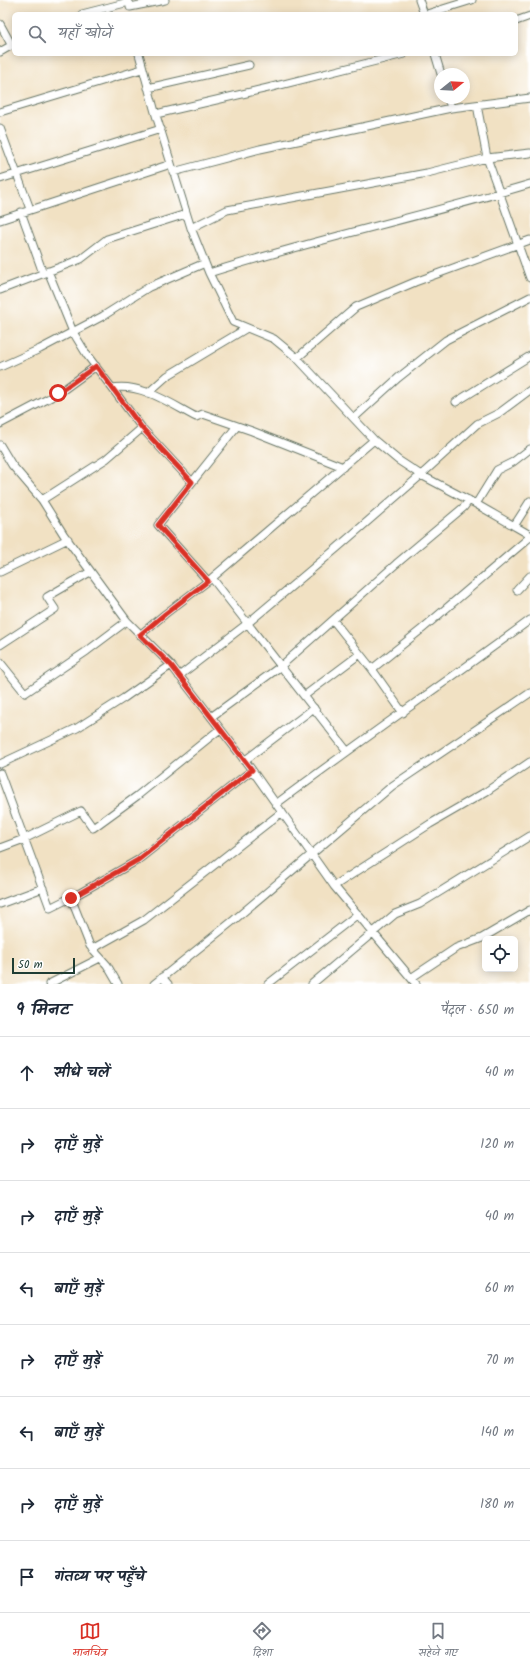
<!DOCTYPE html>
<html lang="hi">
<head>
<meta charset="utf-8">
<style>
  :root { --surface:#fff; --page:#f2f2f3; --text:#1f2937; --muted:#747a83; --line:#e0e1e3; --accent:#d93025 }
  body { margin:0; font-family:Kalam,"Playpen Sans Deva",sans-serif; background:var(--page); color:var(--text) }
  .controls { position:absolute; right:12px; bottom:12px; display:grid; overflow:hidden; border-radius:6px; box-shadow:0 2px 10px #0003 }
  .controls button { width:36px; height:36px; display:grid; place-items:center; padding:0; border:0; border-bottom:1px solid var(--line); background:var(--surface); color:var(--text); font:20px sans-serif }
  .compass { position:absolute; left:434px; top:68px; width:36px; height:36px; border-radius:50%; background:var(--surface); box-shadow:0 2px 10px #0003; rotate:72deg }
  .scale { position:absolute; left:12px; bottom:10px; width:63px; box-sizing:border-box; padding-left:4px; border:2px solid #1f3d34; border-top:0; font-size:11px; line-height:14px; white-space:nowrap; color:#1f3d34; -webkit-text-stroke:3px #fff; paint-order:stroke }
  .stop { position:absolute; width:12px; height:12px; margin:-9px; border:3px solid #d93025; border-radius:50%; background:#fff }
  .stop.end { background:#d93025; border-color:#fff; box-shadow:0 1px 4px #0008 }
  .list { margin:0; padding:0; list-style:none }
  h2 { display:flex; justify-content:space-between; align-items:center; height:52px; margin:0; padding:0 16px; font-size:17px }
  h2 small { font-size:13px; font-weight:400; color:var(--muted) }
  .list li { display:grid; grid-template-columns:26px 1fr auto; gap:12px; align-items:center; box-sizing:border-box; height:72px; padding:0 16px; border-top:1px solid var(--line) }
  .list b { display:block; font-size:15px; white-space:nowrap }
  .list em { font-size:13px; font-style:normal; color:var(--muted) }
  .icon { flex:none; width:22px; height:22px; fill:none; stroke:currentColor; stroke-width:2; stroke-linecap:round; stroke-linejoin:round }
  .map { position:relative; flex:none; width:530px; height:984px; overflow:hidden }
  .search { position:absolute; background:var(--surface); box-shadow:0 2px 10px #0003; left:12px; right:12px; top:12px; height:44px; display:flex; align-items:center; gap:10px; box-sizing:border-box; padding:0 14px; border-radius:6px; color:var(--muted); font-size:15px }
  .sheet { height:628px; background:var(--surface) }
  nav { display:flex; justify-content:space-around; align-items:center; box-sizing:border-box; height:56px; border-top:1px solid var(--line); background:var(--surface); font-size:11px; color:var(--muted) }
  nav a { display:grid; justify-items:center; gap:2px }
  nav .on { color:var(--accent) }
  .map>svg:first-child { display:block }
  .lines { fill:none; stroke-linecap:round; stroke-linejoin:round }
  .minor-casing { stroke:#687666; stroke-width:9 }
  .minor { stroke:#fff; stroke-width:7 }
  .route { stroke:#d93025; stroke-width:5 }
</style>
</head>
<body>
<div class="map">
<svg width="530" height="984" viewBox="0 0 530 984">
  <rect width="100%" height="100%" fill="#fff"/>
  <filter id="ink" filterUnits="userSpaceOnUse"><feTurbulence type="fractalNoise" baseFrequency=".025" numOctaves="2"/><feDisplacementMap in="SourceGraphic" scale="8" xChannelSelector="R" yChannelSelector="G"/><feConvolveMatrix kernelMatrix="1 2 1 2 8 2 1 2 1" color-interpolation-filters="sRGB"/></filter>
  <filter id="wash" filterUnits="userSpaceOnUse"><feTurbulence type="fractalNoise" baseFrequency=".012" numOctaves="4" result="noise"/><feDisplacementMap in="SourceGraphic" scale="16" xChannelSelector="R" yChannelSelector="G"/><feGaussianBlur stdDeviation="0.9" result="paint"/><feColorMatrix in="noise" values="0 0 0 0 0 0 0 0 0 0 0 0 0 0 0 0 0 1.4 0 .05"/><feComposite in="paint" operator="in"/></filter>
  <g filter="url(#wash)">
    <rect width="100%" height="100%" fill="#f1e1c3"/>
  </g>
  <g filter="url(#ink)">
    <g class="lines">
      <g class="minor-casing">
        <path id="minor" d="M419,0L424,14
          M130,7L165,0
          M82,14L129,2
          M427,14L472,0
          M516,21L530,16
          M0,24L12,46
          M0,52L14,44
          M139,54L155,112L191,228L209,273L233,322L274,339L297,358L374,440L398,460L421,475L476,504L530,535
          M435,54L441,74
          M148,88L249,65
          M448,98L451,108
          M477,105L487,158L530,278
          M0,112L142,69
          M156,114L268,88L404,54
          M0,128L30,209
          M173,172L260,149L451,108L530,98
          M0,179L161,129
          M21,212L43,273
          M0,220L171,164
          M191,228L227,210L427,173L487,158L530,153
          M48,271L73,332L87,355L112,388C142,383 171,404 196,417L203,414L252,431L343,467
          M209,273C315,239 424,216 530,184
          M0,290L81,259L107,239L186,214
          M297,358L356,307L415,282L530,240
          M0,367L40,349L103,316L149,287L205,263
          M112,388L142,428L192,482
          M148,393L167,376L247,328
          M456,402L530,356
          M354,418L398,378L446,340L530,297
          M0,424L59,393L96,366
          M0,445L12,465L42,500L64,535L127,621L171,665L252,770L334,886L416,984
          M42,500L106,459L142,428
          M476,504L497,470L513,462L530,449
          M514,526L530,501
          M0,572L68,539
          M212,578L347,751
          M208,581L158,525L237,426
          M517,590L530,576
          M333,620L372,669L403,713
          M140,635L165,614L212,578L374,440
          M0,645L55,609L47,597L90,572
          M0,662L25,693L87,651L127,621
          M372,669L422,629L530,537
          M179,676L248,623L337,548L421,475L477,424L499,413L530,390
          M304,696L360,654
          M211,717L281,666L396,564L464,507L469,500
          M244,761L314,708
          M0,764L77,728L124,698L171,665
          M0,773L50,908L80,893L138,860L252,770
          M276,804C360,741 446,682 530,620
          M0,848L24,839L81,811L93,828L137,796L220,729
          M334,886L430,824L487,791L530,762
          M71,898L90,946L107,965L118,984
          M0,904L43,888
          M92,949L144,920L282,812
          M162,977L168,984
          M411,978L456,948L482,938L530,910
          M49,984L100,958
          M154,984L234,920L392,786L530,693
          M268,984L358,914
          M312,984L395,914L420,904L530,836"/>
      </g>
      <use href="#minor" class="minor"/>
    </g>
  </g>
  <g class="lines" filter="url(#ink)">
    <path class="route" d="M58,393L96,366L142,428L192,482L158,525L208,581L165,614L140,635L171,665L252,770L138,860L71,898"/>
  </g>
</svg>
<div class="controls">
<button><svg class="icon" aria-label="locate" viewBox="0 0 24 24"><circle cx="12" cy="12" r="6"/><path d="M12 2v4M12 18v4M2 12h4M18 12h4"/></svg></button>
</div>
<svg class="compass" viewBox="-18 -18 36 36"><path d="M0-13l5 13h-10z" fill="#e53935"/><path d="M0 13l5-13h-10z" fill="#747a83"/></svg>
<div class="scale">50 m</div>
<div class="stop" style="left:58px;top:393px"></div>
<div class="stop end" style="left:71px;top:898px"></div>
<div class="search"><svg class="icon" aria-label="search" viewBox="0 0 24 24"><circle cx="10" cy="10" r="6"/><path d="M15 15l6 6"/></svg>यहाँ खोजें</div>
</div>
<section class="sheet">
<h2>9 मिनट<small>पैदल · 650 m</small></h2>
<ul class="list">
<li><svg class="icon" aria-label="ahead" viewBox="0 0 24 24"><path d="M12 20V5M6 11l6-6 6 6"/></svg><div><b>सीधे चलें</b></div><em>40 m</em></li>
<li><svg class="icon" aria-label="right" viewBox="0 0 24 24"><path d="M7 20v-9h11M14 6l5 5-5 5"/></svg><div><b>दाएँ मुड़ें</b></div><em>120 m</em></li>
<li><svg class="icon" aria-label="right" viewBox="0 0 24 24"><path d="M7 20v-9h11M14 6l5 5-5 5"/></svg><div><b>दाएँ मुड़ें</b></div><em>40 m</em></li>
<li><svg class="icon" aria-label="left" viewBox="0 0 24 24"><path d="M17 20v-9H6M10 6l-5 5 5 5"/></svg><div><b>बाएँ मुड़ें</b></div><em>60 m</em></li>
<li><svg class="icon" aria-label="right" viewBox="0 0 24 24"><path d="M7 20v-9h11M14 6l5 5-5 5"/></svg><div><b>दाएँ मुड़ें</b></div><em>70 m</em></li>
<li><svg class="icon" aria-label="left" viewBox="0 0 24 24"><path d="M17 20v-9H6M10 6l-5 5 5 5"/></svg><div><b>बाएँ मुड़ें</b></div><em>140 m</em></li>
<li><svg class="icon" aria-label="right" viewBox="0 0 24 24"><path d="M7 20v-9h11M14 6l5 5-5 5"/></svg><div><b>दाएँ मुड़ें</b></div><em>180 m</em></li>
<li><svg class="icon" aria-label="arrive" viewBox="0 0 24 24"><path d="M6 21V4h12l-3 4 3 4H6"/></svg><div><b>गंतव्य पर पहुँचे</b></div></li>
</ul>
</section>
<nav>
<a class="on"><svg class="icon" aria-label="map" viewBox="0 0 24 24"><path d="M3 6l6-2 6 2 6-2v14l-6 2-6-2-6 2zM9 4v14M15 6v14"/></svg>मानचित्र</a>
<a><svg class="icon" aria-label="directions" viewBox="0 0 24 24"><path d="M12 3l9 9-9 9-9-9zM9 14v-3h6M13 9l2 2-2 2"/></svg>दिशा</a>
<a><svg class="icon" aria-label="saved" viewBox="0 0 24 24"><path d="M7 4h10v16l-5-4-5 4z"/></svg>सहेजे गए</a>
</nav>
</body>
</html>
